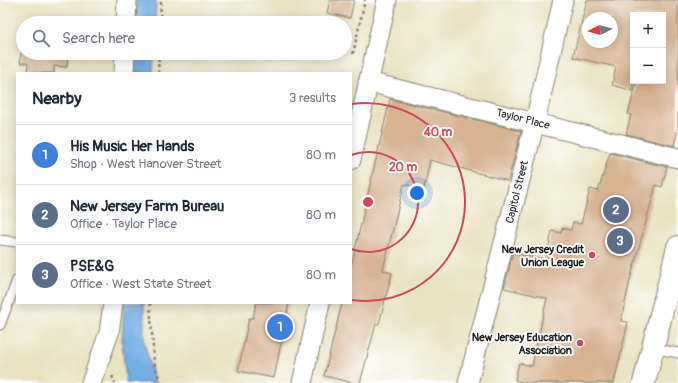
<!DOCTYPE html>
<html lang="en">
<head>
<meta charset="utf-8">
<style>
  :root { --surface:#fff; --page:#f6f6f7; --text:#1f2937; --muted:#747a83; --line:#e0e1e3; --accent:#0b8043 }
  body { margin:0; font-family:Pangolin,sans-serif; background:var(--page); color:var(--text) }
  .controls { position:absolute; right:12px; top:12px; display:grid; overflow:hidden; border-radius:0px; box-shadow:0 2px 10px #0003 }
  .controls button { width:36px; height:36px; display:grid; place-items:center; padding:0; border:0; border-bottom:1px solid var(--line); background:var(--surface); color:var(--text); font:20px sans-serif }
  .compass { position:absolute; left:582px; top:12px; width:36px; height:36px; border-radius:50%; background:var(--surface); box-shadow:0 2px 10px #0003; rotate:264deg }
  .you { position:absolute; left:417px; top:193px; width:14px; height:14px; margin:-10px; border:3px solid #fff; border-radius:50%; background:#1a73e8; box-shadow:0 0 0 6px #1a73e833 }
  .badge { display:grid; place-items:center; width:26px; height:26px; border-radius:50%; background:var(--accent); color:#fff; font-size:13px; font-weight:700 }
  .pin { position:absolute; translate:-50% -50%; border:2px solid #fff; box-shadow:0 1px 4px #0006 }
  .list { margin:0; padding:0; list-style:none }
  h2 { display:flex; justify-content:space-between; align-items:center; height:52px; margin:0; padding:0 16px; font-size:17px }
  h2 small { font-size:13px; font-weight:400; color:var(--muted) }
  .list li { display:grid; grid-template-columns:26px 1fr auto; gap:12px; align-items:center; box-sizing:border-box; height:60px; padding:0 16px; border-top:1px solid var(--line) }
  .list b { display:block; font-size:15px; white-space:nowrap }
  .list p { margin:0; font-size:13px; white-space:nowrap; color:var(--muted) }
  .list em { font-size:13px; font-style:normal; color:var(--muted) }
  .icon { flex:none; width:22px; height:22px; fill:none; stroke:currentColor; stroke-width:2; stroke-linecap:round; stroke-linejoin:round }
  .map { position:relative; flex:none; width:678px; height:383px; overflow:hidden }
  .search { position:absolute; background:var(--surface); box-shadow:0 2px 10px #0003; left:16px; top:16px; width:336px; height:44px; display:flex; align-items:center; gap:10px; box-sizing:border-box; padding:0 14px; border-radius:22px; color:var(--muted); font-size:15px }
  .panel { position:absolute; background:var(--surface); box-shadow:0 2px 10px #0003; left:16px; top:72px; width:336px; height:232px; border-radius:0px }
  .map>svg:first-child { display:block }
  .water { fill:#73aee4; stroke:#486580 }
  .building { fill:#d7b391; fill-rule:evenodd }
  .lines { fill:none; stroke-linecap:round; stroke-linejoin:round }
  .service-casing { stroke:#83806f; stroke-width:11 }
  .minor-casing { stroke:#83806f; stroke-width:21 }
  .tertiary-casing { stroke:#83806f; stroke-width:24 }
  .path { stroke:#83806f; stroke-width:2.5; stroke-dasharray:3 3; stroke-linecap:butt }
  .service { stroke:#fff; stroke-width:9 }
  .minor { stroke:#fff; stroke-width:19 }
  .tertiary { stroke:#fff; stroke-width:22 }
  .ring { fill:none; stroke:#d1495b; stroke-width:2 }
  .poi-dot { fill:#d1495b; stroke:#fff; stroke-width:1.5 }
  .labels { text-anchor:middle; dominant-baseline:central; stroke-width:3.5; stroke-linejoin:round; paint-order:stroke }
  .street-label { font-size:11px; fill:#1c1c1c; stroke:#fff }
  .poi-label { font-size:11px; font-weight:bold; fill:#1c1c1c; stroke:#fff; text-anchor:end }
  .centre { fill:#d1495b; stroke:#fff; stroke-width:2 }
  .ring-label { font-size:12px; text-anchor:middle; font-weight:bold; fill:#d1495b; stroke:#fff; stroke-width:3.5; stroke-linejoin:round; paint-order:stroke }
</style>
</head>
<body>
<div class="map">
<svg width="678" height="383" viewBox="0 0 678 383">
  <rect width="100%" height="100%" fill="#fff"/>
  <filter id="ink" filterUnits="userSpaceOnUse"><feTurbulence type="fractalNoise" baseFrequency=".025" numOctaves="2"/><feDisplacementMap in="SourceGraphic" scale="8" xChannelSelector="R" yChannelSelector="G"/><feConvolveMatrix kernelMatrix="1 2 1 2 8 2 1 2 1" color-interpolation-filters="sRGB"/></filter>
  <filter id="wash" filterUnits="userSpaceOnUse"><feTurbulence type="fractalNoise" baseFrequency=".012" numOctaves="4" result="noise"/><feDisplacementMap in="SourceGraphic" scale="16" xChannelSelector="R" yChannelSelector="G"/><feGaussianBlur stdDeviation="0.9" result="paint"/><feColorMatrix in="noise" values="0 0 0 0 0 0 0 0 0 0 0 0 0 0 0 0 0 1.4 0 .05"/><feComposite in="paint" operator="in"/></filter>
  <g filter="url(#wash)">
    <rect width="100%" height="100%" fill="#eae3c2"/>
    <path class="water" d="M136,0H156L155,23H135Z
      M133,53H154L153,73H133Z
      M124,303H144V341L155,383H126L122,340Z"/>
    <g id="blocks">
      <path class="building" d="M330,0H354L350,18L327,13Z
        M587,0H678V128L674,146L626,134L631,115L628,114L637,81H663V15H633V91L612,85L616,67L573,57ZM588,18H612V42H588Z
        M21,53H68L67,67L54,66V73H27L28,63H20Z
        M390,99L521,131L508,181L430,160L424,189L404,184L383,270L392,273L379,324H376L360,383H354L324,376L342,303H351V267Z
        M610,153L667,167L662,187L656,185L630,280L621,321L628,322L614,383H527L515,380L519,363L532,366L547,298L504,288L513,253L546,260L552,231L561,233L562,228L571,230L573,222L581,224L590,189L598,191Z
        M256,303H289L274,378L238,371L249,318H253Z"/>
    </g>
  </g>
  <g filter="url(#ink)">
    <use href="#blocks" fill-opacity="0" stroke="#83806f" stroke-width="1"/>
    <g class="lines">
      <g class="service-casing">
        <path id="service" d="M0,240L17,242
          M0,325L17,280
          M653,348L678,353"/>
      </g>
      <g class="minor-casing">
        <path id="minor" d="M126,23L127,0
          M124,73L125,53
          M368,82L678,158
          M351,160L387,0
          M91,383L109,333L113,303
          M302,383L320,303
          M468,383L535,122L563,0"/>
      </g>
      <g class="tertiary-casing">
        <path id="tertiary" d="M644,383L678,247"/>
      </g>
      <path class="path" d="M160,23L161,0
        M353,54L365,0
        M158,73L159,53
        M150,303L154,362L160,383
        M112,376L115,383"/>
      <use href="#service" class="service"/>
      <use href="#minor" class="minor"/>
      <use href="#tertiary" class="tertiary"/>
    </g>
  </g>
  <g class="ring">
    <path d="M351 155A50 50 0 1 1 351 249"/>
    <path d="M352 104A99 99 0 1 1 352 300"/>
  </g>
  <g class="poi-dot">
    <circle cx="592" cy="255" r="4"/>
    <circle cx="580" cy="343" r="4"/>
  </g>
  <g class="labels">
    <g class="street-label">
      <text transform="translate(523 119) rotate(14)">Taylor Place</text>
      <text transform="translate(517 192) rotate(-76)">Capitol Street</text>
    </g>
    <g class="poi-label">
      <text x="584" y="249">New Jersey Credit<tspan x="584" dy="13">Union League</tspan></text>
      <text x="572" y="337">New Jersey Education<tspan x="572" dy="13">Association</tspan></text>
    </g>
  </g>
  <circle cx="368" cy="202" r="6" class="centre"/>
  <g class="ring-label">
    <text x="438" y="136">40 m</text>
    <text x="403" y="171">20 m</text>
  </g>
</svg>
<div class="controls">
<button>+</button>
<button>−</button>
</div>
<svg class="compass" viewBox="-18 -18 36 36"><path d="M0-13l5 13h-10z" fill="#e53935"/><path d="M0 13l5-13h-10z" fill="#747a83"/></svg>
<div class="you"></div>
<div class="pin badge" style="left:280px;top:327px;background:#3f7fe0">1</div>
<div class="pin badge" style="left:616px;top:210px;background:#5c6f8a">2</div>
<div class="pin badge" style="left:620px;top:241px;background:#5c6f8a">3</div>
<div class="search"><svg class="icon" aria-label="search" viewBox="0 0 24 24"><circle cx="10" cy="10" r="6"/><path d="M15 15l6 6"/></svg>Search here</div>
<section class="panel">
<h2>Nearby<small>3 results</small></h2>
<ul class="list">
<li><span class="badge" style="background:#3f7fe0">1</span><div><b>His Music Her Hands</b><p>Shop · West Hanover Street</p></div><em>80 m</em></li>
<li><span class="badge" style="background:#5c6f8a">2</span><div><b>New Jersey Farm Bureau</b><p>Office · Taylor Place</p></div><em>80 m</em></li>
<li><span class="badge" style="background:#5c6f8a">3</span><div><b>PSE&amp;G</b><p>Office · West State Street</p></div><em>80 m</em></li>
</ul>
</section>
</div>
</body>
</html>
